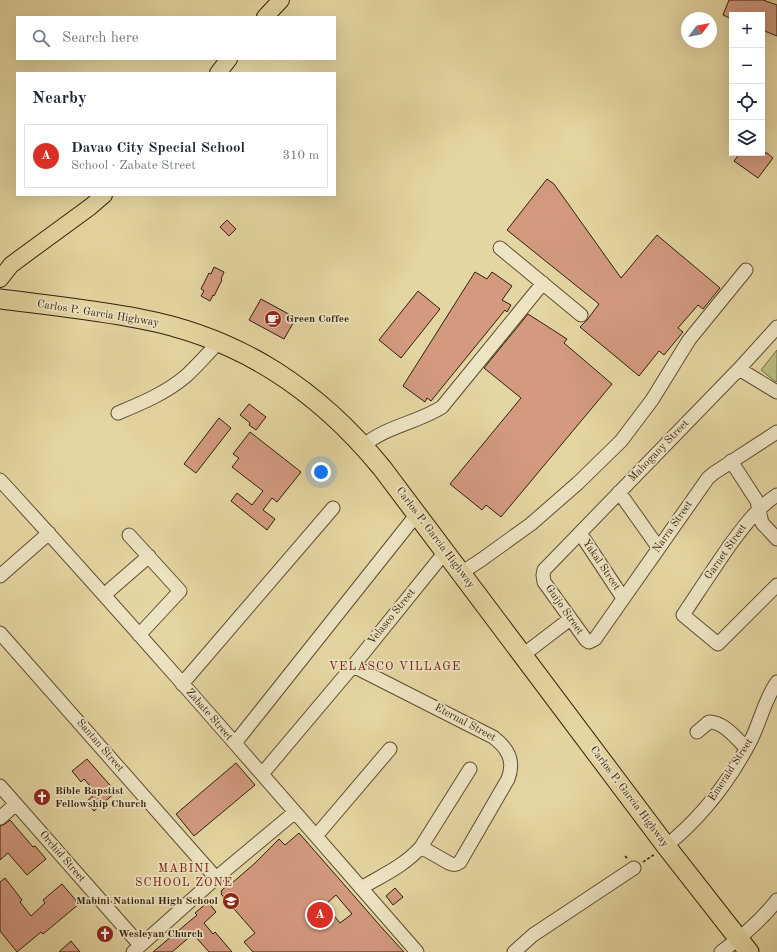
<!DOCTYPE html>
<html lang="en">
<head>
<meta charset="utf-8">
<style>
  :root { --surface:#fff; --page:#f6f6f7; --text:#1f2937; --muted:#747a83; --line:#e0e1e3; --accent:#d93025 }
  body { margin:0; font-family:"Old Standard TT",serif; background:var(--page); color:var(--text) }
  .controls { position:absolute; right:12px; top:12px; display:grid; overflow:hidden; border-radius:0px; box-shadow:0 4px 16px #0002 }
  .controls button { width:36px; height:36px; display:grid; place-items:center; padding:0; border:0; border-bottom:1px solid var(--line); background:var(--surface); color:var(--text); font:20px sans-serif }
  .compass { position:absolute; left:681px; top:12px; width:36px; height:36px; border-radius:50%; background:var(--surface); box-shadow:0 4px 16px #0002; rotate:58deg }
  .you { position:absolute; left:321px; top:472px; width:14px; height:14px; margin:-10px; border:3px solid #fff; border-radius:50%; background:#1a73e8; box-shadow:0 0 0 6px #1a73e833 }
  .badge { display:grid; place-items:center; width:26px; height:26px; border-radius:50%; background:var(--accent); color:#fff; font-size:13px; font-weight:700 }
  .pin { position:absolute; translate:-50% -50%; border:2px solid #fff; box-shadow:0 1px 4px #0006 }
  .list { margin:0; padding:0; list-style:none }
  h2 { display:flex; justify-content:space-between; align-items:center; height:52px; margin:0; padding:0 16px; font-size:17px }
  h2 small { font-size:13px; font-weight:400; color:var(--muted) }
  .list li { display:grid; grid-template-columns:26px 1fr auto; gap:12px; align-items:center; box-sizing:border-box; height:64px; margin:0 8px 8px; padding:0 8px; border:1px solid var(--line); border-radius:0px }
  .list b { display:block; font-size:15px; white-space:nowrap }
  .list p { margin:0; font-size:13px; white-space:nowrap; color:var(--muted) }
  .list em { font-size:13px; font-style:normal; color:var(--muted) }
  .icon { flex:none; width:22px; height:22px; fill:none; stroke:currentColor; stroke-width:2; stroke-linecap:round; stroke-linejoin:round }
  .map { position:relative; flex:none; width:777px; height:952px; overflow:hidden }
  .search { position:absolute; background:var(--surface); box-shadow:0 4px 16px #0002; left:16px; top:16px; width:320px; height:44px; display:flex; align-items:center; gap:10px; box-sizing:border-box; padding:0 14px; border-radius:0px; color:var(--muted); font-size:15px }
  .panel { position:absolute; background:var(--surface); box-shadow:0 4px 16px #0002; left:16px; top:72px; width:320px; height:124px; border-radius:0px }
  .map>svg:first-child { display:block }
  .green { fill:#b7bd82; stroke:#746e46 }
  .building { fill:#d39a80; stroke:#301f0b; fill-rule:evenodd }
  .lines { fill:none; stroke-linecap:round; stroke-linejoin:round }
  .minor-casing { stroke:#5d4d31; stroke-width:15 }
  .major-casing { stroke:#301f0b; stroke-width:18 }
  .highway-casing { stroke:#301f0b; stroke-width:21 }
  .path { stroke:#301f0b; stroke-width:1.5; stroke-dasharray:3 2; stroke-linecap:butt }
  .minor { stroke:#ede4c3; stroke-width:13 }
  .major { stroke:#e4d6a2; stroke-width:16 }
  .highway { stroke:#e4d6a2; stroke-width:19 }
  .labels { text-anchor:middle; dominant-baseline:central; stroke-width:3.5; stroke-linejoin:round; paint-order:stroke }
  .street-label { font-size:11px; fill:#301f0b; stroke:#ede4c3 }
  .poi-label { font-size:11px; font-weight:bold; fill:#301f0b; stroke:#ede4c3; text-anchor:start }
  .neighbourhood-label { font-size:12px; letter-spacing:1px; fill:#7a1f14; stroke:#ede4c3 }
</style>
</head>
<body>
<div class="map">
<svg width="777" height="952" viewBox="0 0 777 952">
  <rect width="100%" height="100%" fill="#e4d6a2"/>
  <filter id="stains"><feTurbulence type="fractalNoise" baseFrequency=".005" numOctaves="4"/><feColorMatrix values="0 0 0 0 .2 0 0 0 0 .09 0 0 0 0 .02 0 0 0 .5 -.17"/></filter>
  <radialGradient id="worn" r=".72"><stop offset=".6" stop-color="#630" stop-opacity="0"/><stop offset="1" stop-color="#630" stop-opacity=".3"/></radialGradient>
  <path class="green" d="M777,350V381L776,382L761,370Z"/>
  <path class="building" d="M729,0H763L777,5V36L762,30V15H732V19L723,15Z
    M740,153H767L773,158L758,178L734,161Z
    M547,179L554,184L621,278L657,235L720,288L703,309L698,305L678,328L683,332L664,355L659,351L639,376L580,327L587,320L599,304L507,230Z
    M227,220L236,229L229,236L220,227Z
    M214,267L224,272L221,279L222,280L214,296L213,295L210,301L201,296L204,291L201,289L209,273L211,274Z
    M475,272L487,279L492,272L512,286L502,300L511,305L507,312L505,310L431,401L427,398L425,402L403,386Z
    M418,291L440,309L401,358L379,340Z
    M261,299L296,318L284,339L249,320Z
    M528,314L567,339L564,343L612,384L501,517L486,505L482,510L450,484L521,398L484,368Z
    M249,404L266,417L256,430L249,425L250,423L240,415Z
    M219,418L231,428L196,473L184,464Z
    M250,432L301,472L277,502L272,498L263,510L275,519L267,530L231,501L237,493L252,505L263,491L232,467L239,458L233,454Z
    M87,759L116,792L94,811L86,802L96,793L84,779L81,782L72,771Z
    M236,763L255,785L194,836L176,814Z
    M10,820L33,847L35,846L46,859L27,875L8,853L0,860V826L5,824Z
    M299,833L383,929L404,952H253L244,942L255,933L221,894L222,893L221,891L231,882L232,883L254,864L279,839L285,845ZM336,895L352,914L340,923L325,905Z
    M5,878L22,900L20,902L31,916L45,903L43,900L62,884L79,904L43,934L41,932L17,952L0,931V882Z
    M395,888L403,897L393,905L386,896Z
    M208,902L216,912L204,923L213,934L215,932L232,952H209L193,934L172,952H153L197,915L195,913Z
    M71,941L80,952H59Z"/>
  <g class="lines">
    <g class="minor-casing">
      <path id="minor" d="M500,248L581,315
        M777,327L739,369L544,570L543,575L544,582L586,640L589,642L595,639L708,478L714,473L777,432
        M739,369L777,392
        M118,413C142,403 166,393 186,376C198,365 208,353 219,342
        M363,446C386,426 417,423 442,407L543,283
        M731,461L757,501L762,523L777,539
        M0,480C142,635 279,794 417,952
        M619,492L658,547
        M777,495C757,508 744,526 730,545C714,568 699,591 683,615L718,644L777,585
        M580,533L623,598
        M129,535L180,591L139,635
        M461,573L481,560L531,524L578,483L621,441L652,400L689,340L746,270
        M0,576L49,533
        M104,595L149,556
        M0,633L216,878
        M523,655L570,619
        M353,666L493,737C508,748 515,761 508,779L460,862C456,865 454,865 449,863L421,847
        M182,684L333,508
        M697,732L709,722C724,722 736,738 746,748
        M235,743L417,514
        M262,774L353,666L445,552
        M0,786L140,945
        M0,818L16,804
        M316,836L390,749
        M666,846C702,817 731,779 752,738C761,719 765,699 777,682
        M361,888C383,875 404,866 421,847L470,769
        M133,952L216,878L295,812
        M514,952L533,935L634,868
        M721,952C743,936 761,921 777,900"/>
    </g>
    <g class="major-casing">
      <path id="major" d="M265,17L281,0
        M218,73L229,59
        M0,279L11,265L19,259L90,207L104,195"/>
    </g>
    <g class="highway-casing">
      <path id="highway" d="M0,299C47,305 95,310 141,319C241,338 318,390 382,468L666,846L749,952"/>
    </g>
    <path class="path" d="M625,856L628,859
      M643,862L655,854"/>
    <use href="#minor" class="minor"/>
    <use href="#major" class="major"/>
    <use href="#highway" class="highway"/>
  </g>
  <defs>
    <g id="cafe-disc" transform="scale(0.9)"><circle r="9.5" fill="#8f2418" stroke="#ede4c3"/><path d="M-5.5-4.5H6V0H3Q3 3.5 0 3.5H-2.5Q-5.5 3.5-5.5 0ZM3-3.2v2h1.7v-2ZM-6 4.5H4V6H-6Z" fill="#fff"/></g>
    <g id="church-disc" transform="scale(0.9)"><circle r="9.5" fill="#8f2418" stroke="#ede4c3"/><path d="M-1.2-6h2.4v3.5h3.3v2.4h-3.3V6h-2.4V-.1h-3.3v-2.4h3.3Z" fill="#fff"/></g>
    <g id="school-disc" transform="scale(0.9)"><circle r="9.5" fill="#8f2418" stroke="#ede4c3"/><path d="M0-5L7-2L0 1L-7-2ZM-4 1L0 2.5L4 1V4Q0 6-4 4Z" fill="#fff"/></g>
  </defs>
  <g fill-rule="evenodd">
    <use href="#cafe-disc" x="273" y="319"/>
    <use href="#church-disc" x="42" y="797"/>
    <use href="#school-disc" x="231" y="901"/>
    <use href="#church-disc" x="105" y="934"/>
  </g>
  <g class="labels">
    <g class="street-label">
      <text transform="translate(98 314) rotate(9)">Carlos P. Garcia Highway</text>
      <text transform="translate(659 451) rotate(-46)">Mahogany Street</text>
      <text transform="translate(673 527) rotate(-55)">Narra Street</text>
      <text transform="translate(435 538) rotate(53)">Carlos P. Garcia Highway</text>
      <text transform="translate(726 552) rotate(-55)">Garnet Street</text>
      <text transform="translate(601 565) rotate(56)">Yakal Street</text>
      <text transform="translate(564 610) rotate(55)">Guijo Street</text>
      <text transform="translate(392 617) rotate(-51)">Velasco Street</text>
      <text transform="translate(209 715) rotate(49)">Zabate Street</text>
      <text transform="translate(465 723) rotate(28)">Eternal Street</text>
      <text transform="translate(100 746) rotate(49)">Santan Street</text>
      <text transform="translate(731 770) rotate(-57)">Emerald Street</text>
      <text transform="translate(629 797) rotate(53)">Carlos P. Garcia Highway</text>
      <text transform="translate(62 857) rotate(49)">Orchid Street</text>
    </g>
    <g class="poi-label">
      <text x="286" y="319">Green Coffee</text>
      <text x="55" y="791">Bible Bapstist<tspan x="55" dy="13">Fellowship Church</tspan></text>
      <text x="218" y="901" text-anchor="end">Mabini National High School</text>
      <text x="118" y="934">Wesleyan Church</text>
    </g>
    <g class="neighbourhood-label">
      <text x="395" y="667">VELASCO VILLAGE</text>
      <text x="184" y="869">MABINI<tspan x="184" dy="14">SCHOOL ZONE</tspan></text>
    </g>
  </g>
  <rect width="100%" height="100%" filter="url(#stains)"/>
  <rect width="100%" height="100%" fill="url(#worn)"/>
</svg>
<div class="controls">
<button>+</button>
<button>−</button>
<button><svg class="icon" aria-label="locate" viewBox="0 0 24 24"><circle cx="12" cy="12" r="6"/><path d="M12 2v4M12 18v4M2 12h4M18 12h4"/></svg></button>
<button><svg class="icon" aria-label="layers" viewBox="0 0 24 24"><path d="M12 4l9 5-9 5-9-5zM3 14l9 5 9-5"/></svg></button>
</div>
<svg class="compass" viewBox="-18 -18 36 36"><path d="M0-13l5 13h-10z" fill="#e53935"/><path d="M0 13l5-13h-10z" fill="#747a83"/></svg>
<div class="you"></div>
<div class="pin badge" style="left:320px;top:915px">A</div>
<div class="search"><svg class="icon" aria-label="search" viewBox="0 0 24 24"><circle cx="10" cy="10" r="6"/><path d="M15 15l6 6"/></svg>Search here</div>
<section class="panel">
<h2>Nearby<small></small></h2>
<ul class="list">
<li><span class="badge">A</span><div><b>Davao City Special School</b><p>School · Zabate Street</p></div><em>310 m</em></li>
</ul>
</section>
</div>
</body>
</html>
